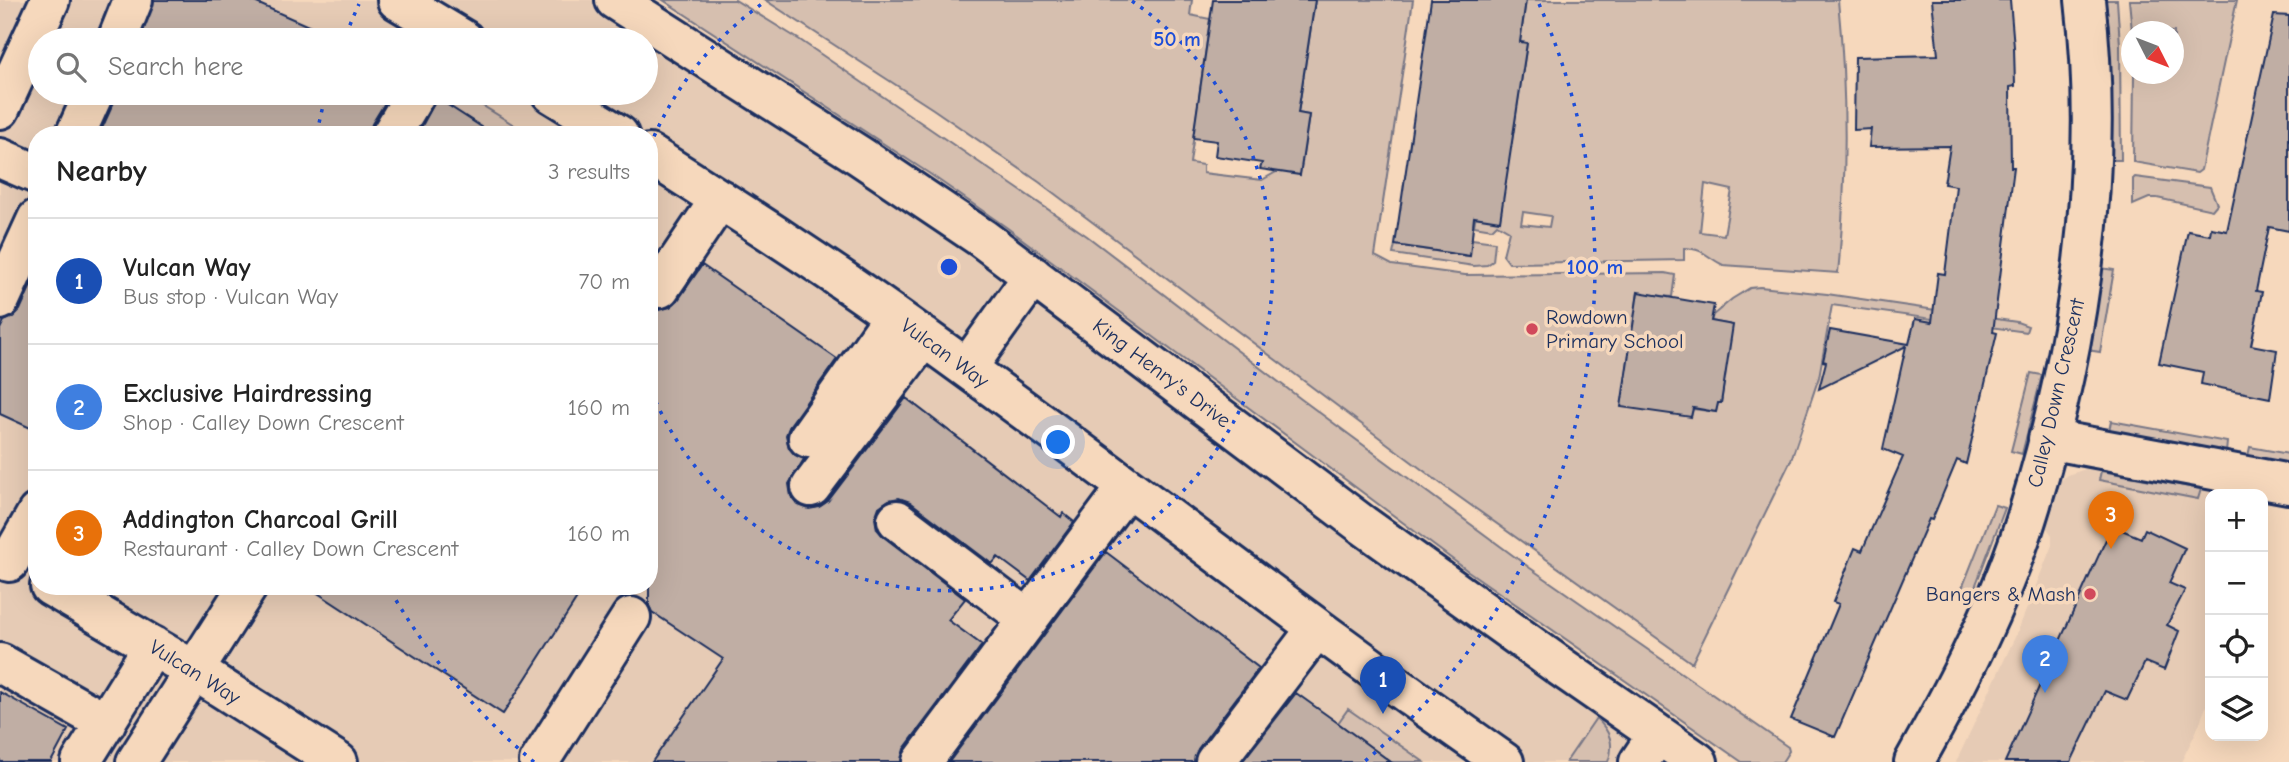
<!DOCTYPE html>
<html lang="en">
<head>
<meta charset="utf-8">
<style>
  :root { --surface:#fff; --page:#f6f6f6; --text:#222; --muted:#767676; --line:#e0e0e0; --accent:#d1495b }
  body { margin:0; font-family:"Comic Neue",sans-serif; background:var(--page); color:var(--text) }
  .controls { position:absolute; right:21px; bottom:21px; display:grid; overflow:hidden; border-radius:14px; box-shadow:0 7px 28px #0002 }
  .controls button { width:63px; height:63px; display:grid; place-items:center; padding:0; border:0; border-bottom:2px solid var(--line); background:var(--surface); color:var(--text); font:35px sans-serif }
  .compass { position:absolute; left:2121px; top:21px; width:63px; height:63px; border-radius:50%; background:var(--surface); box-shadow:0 7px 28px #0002; rotate:132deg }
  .you { position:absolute; left:1059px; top:443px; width:24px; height:24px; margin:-18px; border:5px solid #fff; border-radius:50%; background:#1a73e8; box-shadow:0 0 0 10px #1a73e833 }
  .badge { display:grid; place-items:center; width:46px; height:46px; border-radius:50%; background:var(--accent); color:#fff; font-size:23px; font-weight:700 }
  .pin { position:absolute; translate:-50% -58px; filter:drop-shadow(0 2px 4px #0008) }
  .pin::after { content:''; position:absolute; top:37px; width:24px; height:21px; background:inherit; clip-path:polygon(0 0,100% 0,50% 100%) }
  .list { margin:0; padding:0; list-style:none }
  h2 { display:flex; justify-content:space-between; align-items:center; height:91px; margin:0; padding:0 28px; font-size:30px }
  h2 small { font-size:23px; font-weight:400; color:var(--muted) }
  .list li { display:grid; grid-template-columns:46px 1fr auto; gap:21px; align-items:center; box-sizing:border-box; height:126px; padding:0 28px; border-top:2px solid var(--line) }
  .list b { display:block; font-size:26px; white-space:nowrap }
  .list p { margin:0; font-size:23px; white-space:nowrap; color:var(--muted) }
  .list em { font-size:23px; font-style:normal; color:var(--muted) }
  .icon { flex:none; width:38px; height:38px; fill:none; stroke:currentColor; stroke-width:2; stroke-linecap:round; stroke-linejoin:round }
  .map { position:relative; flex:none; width:2289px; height:762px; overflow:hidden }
  .search { position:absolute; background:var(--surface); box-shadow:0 7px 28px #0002; left:28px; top:28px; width:630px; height:77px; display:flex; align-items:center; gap:18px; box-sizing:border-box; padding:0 24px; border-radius:38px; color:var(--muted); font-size:26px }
  .panel { position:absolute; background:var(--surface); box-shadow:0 7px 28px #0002; left:28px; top:126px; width:630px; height:469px; border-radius:28px }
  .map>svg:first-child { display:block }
  .built { fill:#e6cbb5; fill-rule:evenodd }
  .green { fill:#d6bfaf; stroke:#787786; stroke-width:2; fill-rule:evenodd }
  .building { fill:#c0aea4; stroke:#1b2f5e; stroke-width:2 }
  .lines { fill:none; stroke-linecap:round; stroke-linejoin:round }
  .minor-casing { stroke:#1b2f5e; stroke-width:44 }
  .minor { stroke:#f6d8bc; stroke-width:38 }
  .ring { fill:none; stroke:#1d4ed8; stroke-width:3.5; stroke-dasharray:3.5 7 }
  .poi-dot { fill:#d1495b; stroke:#f6d8bc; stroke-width:2.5 }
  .labels { text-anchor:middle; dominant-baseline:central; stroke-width:7; stroke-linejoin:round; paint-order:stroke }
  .poi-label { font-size:21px; fill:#1b2f5e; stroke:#f6d8bc; text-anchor:start }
  .street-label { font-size:21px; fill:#1b2f5e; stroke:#f6d8bc }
  .centre { fill:#1d4ed8; stroke:#f6d8bc; stroke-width:3.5 }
  .ring-label { font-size:21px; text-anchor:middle; font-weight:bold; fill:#1d4ed8; stroke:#f6d8bc; stroke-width:7; stroke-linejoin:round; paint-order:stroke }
</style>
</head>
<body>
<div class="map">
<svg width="2289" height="762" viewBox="0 0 2289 762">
  <rect width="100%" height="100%" fill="#f6d8bc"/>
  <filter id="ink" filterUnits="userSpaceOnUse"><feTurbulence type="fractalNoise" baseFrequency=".0143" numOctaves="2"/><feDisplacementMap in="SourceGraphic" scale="14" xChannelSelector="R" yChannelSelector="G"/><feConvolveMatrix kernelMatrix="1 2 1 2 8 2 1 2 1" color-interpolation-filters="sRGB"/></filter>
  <g filter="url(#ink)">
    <path class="built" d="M0,0H615L1698,762H0ZM40,40H646V93H40ZM37,135H649V586H37Z
      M2086,469L2101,471L2100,480L2198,498L2201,489L2227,494H2210V697L2196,732L2181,762H1956L2017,633L2052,545V535L2044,524L2056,485L2067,475Z"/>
    <path class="green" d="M663,0H735L800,40L1087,236L1301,399L1530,568L1788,747L1789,751L1782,762H1742L1468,571L1006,227L930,174Z
      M765,0H1192L1190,15L1210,19L1190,163L1203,165V173L1262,180L1278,171L1300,174L1309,115L1298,113L1315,0H1413L1375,256L1392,265L1465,275L1665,273L1675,275L1672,297L1638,293L1624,388L1691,417L1693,409L1716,412L1718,403H1721L1732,325L1711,321L1713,315L1732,299L1750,288L1760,287L1827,294L2017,322L2028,326L2026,332L1832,305L1819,377L1791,460L1692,663L1448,489L1039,182L933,109Z
      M1526,0H1838C1847,92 1847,182 1838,273L1723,265C1705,256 1705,249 1684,248V260L1509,263L1503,255L1509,231L1497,224L1492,229L1474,226L1485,153L1507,157L1511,146L1527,43L1520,42ZM1705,184L1732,190L1724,235L1700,232ZM1523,212L1551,216L1549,227L1521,224Z
      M2105,0H2117L2120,45L2121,160H2109V44Z
      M2129,0H2237L2201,170L2197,173L2133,162L2134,74H2174V32L2132,31Z
      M437,93H462L519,128L515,135H494L432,95Z
      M2135,177L2210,187L2217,204L2212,210L2157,198H2149L2133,205V179Z
      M1472,239L1495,242L1493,261L1487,265L1474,266L1393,254L1395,245L1469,256Z
      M2101,268L2114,270L2100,352L2087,350Z
      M2031,373L2042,375L2022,454L2011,451Z
      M2111,421L2227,442L2226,453L2109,431Z
      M2250,447L2289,454V464L2248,456Z
      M2101,471L2201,489L2198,499L2099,480Z
      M1995,505L2005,508L1972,595L1961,591Z
      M1348,709L1424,762H1391L1338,723Z
      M1596,718C1610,731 1615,744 1608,762H1566Z"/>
    <path class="building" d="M154,0H250L340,40H140Z
      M1213,0H1315L1298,113L1309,115L1300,175L1260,169L1262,163L1215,156L1217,141L1193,138Z
      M1431,0H1526L1520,42L1527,43L1500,221L1474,217L1470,256L1395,245Z
      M1932,0H2010L2014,47L2015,86L2010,87L2011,167H2014L1993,332L1997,333L1966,464L1957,460L1932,520L1929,519L1835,737L1791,719L1839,604L1833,602L1855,548L1862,551L1903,457L1883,449L1906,346L1819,389L1826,362L1823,361L1830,330L1909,344L1915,319L1932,322L1938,273L1945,274L1956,186L1944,184L1950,146L1869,147L1871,129L1854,130L1855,57L1938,55Z
      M2274,15L2289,16V231L2269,227L2256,291L2262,292L2251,345L2277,350L2270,398L2201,384L2203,372L2159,363L2188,231L2210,235L2211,228L2227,231Z
      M116,93H391L372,124L369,135H99L114,102Z
      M437,98L494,135H417Z
      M702,265L837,359L790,425L786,435L789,448L795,455L804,459L789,484L791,496L798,505L809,509L819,507L828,501L906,398L1061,517L1063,513L1074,522L1030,581L998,557L992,564L910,502L899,498L889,500L879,507L875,518L877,529L884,537L965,599L948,620L982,645L904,749L901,762H652L723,659L652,612L649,606V307L659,310L670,307L678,300Z
      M37,272V431L0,414V329L4,321L13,317L20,310Z
      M1638,292L1714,305L1711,321L1733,325L1721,403H1718L1716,412L1693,408L1691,417L1621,407Z
      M2112,526L2141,538L2145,529L2185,548L2169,583L2185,590L2167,625L2179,631L2164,670L2145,662L2127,700L2105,691L2071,762H2005Z
      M1106,552L1259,668L1198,749L1194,762H949Z
      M307,586H585L503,714Z
      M0,692L68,730L51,762H0Z
      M1296,693L1338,723L1391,762H1242Z"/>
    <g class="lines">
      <g class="minor-casing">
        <path id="minor" d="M397,0L464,40
          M615,0L860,156L982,238L1363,525L1561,667L1698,762
          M117,40L133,0
          M551,93L619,135
          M0,109L50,0
          M75,135L94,93
          M391,135L416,93
          M649,154C732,207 816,260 897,318C1101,463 1298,619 1504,762
          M0,158L37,174
          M660,288L720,199
          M0,300L37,219
          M967,368L1033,276
          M808,438L894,316
          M2048,439L2289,484
          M811,487L924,337
          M897,520L1028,619
          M9,562L37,513
          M50,586L195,671L338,762
          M0,663L106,723
          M81,762L153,646
          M136,762L248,586
          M539,762L631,617
          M922,762L1127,487
          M1215,762L1317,628
          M1639,762L1657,735
          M1914,762C1957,686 2001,601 2027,517C2079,350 2105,174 2085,0"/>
      </g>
      <use href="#minor" class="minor"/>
    </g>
  </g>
  <g class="ring">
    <path d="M650 146A323 323 0 0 1 766 1M1132 1A323 323 0 1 1 650 388"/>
    <path d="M534 762A646 646 0 0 1 390 590M317 133A646 646 0 0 1 326 94M346 35A646 646 0 0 1 359 4M1539 4A646 646 0 0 1 1364 762"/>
  </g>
  <g class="poi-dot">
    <circle cx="1532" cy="329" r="7"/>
    <circle cx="2090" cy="594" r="7"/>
  </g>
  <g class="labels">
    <g class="poi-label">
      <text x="1546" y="317">Rowdown<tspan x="1546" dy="24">Primary School</tspan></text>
      <text x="2076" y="594" text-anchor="end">Bangers &amp; Mash</text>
    </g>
    <g class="street-label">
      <text transform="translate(945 353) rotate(36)">Vulcan Way</text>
      <text transform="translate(1162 373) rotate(37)">King Henry's Drive</text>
      <text transform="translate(2056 393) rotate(-77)">Calley Down Crescent</text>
      <text transform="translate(195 672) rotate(32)">Vulcan Way</text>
    </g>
  </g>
  <circle cx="949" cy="267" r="10" class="centre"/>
  <g class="ring-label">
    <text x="1177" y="46">50 m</text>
    <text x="1595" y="274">100 m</text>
  </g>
</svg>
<div class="controls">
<button>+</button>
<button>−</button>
<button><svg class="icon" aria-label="locate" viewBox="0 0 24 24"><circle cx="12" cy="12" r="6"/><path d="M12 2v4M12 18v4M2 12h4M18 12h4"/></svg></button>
<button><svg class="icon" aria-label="layers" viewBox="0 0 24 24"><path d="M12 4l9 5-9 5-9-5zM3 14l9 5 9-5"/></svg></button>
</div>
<svg class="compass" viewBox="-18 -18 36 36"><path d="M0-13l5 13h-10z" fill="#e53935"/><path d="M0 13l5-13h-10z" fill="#767676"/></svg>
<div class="you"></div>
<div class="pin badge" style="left:1383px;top:714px;background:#1a4fb4">1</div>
<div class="pin badge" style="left:2045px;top:693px;background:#3f7fe0">2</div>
<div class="pin badge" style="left:2111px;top:549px;background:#e8710a">3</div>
<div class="search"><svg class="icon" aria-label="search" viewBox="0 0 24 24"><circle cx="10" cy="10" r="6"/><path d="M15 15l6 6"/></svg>Search here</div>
<section class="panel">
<h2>Nearby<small>3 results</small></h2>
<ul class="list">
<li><span class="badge" style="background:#1a4fb4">1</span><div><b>Vulcan Way</b><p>Bus stop · Vulcan Way</p></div><em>70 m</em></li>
<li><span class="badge" style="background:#3f7fe0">2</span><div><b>Exclusive Hairdressing</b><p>Shop · Calley Down Crescent</p></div><em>160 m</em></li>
<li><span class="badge" style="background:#e8710a">3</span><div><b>Addington Charcoal Grill</b><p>Restaurant · Calley Down Crescent</p></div><em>160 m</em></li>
</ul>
</section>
</div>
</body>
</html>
